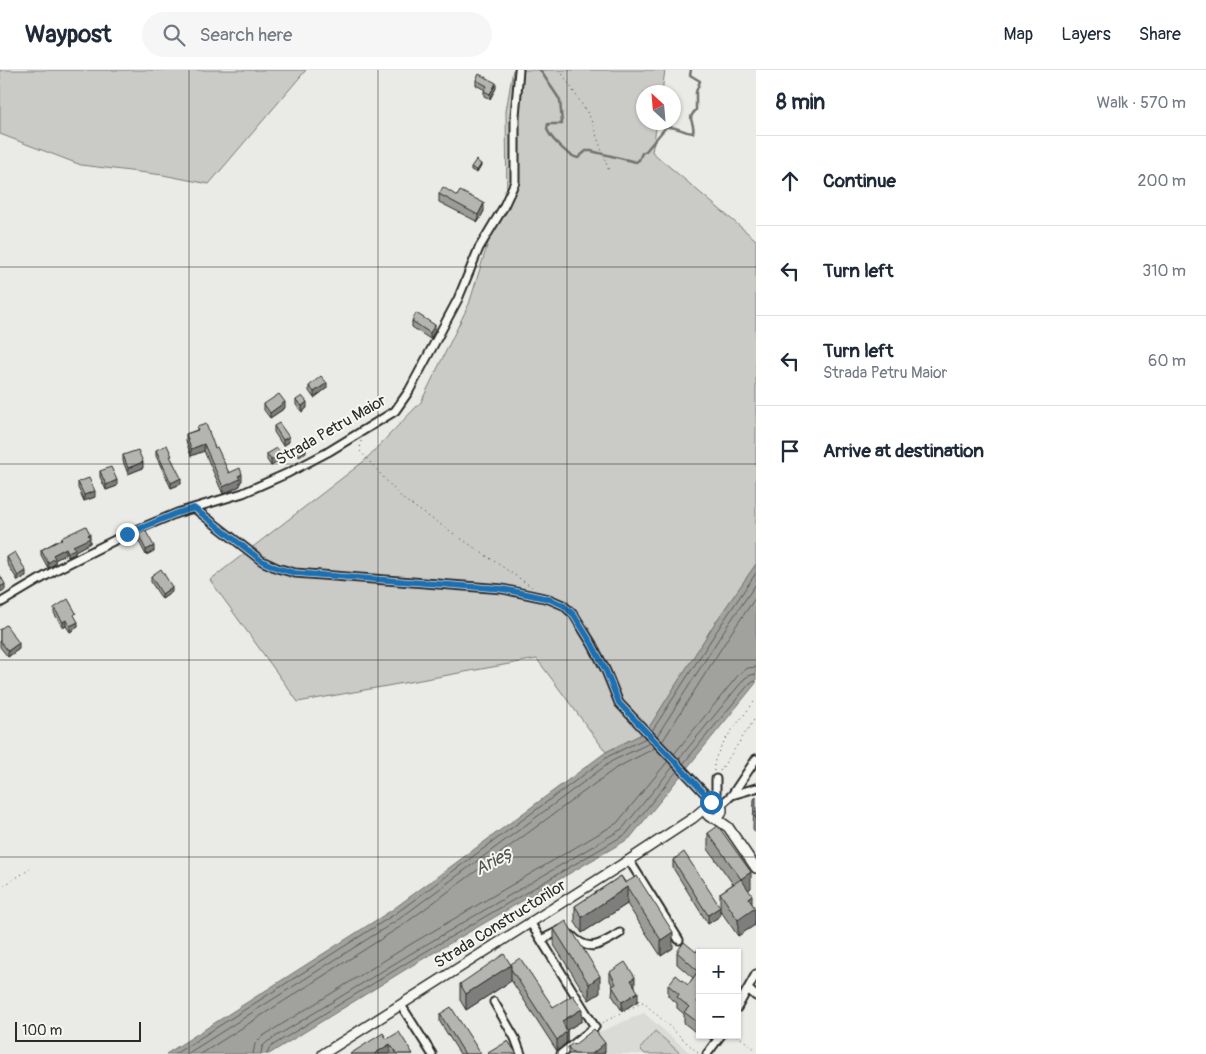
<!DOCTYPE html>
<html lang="en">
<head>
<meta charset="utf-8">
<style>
  :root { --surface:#fff; --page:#f6f6f7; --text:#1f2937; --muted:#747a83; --line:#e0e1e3 }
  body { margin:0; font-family:Pangolin,sans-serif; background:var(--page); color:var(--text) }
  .controls { position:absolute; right:15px; bottom:15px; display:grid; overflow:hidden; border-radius:0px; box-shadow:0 1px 4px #0004 }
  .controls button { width:45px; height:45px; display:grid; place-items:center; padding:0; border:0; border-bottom:1px solid var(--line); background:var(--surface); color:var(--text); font:25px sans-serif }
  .compass { position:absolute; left:636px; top:15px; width:45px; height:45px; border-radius:50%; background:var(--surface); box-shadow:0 1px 4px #0004; rotate:334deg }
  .scale { position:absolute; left:15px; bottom:12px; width:126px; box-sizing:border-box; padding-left:5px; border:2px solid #2b2b2b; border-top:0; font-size:14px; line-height:18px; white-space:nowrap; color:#2b2b2b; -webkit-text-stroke:4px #f6f6f2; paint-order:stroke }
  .stop { position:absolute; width:15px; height:15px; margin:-11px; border:4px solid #1f6fb2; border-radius:50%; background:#fff }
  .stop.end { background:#1f6fb2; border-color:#fff; box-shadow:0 1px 5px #0008 }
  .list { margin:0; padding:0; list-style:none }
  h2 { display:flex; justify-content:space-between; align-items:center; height:65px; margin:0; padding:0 20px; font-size:21px }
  h2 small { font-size:16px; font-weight:400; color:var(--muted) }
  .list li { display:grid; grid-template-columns:32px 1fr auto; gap:15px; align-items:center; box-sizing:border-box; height:90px; padding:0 20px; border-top:1px solid var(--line) }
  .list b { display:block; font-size:19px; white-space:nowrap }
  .list p { margin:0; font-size:16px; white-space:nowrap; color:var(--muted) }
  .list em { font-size:16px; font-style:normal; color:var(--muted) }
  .icon { flex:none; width:28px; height:28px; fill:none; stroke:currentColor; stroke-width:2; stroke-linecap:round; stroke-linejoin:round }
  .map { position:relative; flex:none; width:756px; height:984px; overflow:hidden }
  header { display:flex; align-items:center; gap:30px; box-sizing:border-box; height:70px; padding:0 25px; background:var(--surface); border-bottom:1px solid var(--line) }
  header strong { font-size:24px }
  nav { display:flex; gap:28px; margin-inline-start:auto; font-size:18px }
  .search { width:350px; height:45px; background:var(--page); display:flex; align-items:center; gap:12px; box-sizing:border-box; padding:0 18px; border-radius:28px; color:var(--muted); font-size:19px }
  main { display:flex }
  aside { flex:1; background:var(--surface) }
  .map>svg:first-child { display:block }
  .built { fill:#dadad6 }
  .green { fill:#cacac7; stroke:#7a7a79 }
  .water { fill:#a1a19e; stroke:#727270 }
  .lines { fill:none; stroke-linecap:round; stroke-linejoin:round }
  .shore { stroke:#5a5a59; stroke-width:1 }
  .stream { stroke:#727270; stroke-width:2.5 }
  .minor-casing { stroke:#2b2b2b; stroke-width:11 }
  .tertiary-casing { stroke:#2b2b2b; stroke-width:12 }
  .path { stroke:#2b2b2b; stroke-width:1; stroke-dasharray:1 4; stroke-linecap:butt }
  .minor { stroke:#f6f6f2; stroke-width:7 }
  .tertiary { stroke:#f6f6f2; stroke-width:9 }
  .wall { fill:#9b9b98; stroke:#2b2b2b }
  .shaded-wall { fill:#7e7e7c; stroke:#2b2b2b }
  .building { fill:#b4b4b1; stroke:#2b2b2b }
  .route { stroke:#1f6fb2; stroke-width:6 }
  .grid { fill:none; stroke:#2b2b2b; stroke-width:1; stroke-opacity:0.55 }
  .labels { text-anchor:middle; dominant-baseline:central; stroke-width:4; stroke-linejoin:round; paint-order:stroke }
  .street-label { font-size:16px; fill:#2b2b2b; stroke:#f6f6f2 }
  .water-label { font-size:18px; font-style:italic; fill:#545453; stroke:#f6f6f2 }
</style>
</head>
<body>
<header>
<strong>Waypost</strong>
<div class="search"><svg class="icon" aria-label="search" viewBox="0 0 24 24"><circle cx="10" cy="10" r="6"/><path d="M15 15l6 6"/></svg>Search here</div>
<nav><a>Map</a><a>Layers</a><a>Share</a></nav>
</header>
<main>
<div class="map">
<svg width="756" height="984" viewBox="0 0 756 984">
  <rect width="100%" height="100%" fill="#eaeae6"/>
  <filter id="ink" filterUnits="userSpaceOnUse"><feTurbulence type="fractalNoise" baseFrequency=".02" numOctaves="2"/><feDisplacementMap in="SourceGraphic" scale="10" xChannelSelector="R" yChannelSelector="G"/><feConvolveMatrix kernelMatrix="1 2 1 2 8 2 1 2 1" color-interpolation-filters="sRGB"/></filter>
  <g filter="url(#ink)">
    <path class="built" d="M644,943L691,984H570L597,963Z"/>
    <path class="green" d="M0,0H306L209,114L163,105L81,95L0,64Z
      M513,0H665L662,22H644V52L657,53L652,82L756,170V494L715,553L646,662L606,682L537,589L298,632L210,510L363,392L421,332L469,234L492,160L507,138L506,41Z
      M655,961L681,984H645L640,979Z"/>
    <path class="water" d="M756,494V613L630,768L416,893L269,984H166L392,840L606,682L646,662L715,553Z"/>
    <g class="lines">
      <path class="shore" d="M652,661L720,556L756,503
        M657,666L725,559L756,514
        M662,672L731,563L756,527
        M674,684L740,603L748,598L756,597
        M679,689L745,608L751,605L756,604
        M683,694L750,613L756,611
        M175,984L395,844L609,686L646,668
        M187,984L399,849L612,691L650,673
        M201,984L403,855L616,698L655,678
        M253,984L255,974L263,966L406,877L617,753L668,691
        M261,984L262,977L267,972L410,884L622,759L673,697
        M267,984L270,977L413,889L626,764L677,701"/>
      <path class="stream" d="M540,0L560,30L562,54H548L547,59C550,68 568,86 578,88L586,81H591L636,92L639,90L642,83L646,81L666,57C679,56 681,62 693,63C696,51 685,51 696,40V22L700,11L690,5L691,0"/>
      <g class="minor-casing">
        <path id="minor" d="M194,438L262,491L277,498L295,503L503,519L549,529L563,535L574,545L592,574L606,601L619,633L713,732
          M0,533L59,498L127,464L177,443L243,423L288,403L328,382L395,341L409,321L458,229L479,178L503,138L515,112V46L519,0
          M732,725L756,718
          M716,732V709
          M721,735L732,725L756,689
          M629,790L679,870
          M530,852L595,957L561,984
          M571,865C589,884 602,874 620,863
          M541,870L561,860
          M748,919L756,926
          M494,932L515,968L521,984
          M401,935L432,984
          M737,938L756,904
          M707,984L721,965"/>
      </g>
      <g class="tertiary-casing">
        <path id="tertiary" d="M706 740a8 8 0 1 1 16 0a8 8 0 1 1-16 0Z
          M715,748L728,757L756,798
          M323,984L629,790L693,748L705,738"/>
      </g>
      <path class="path" d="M560,0L590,47L609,101
        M361,371L360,381L403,429L532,517
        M714,701C711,680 744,647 756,629
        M720,701L756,647
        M0,818L30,799
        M602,953L643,932L698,983
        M737,965L756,980"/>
      <use href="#minor" class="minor"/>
      <use href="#tertiary" class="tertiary"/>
    </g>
    <path class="wall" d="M476,10L496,18L490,29L484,26V21L485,20L476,15Z
      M481,96L477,103L471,100V97Z
      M439,124L457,126L484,141L478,152L439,132Z
      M412,251L435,261L430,269L412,257Z
      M309,316L327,318L314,328L309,321Z
      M296,330L307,338L302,342L296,335Z
      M264,334L285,338L270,348L264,340Z
      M274,356L289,372L283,376L274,362Z
      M197,357L215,378L229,403L242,411L240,412V416L223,424L204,381L191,386L186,371V364L197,360Z
      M156,380L172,390L181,414L171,418L156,386Z
      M267,384L281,390L271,396L267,390Z
      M123,385L143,398L128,404L123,391Z
      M100,401L117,416L106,420L100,407Z
      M78,412L95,427L84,431L78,418Z
      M138,464L154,481L146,485L138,470Z
      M61,468L90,470V473L75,481V484L68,487L66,484L55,490V494L48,498L41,485V480L61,469Z
      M7,487L26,506L18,511L7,493Z
      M151,506L172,522L162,529L151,512Z
      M54,538L76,549L78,557L70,562L66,556L63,558L54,543Z
      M0,559L19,579L8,587L0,577Z
      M756,727V763L753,759L754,729Z
      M708,763L751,818L748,820L752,835L755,855L738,866L720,840V846L708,854L673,798V790L720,837V823L733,814L708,779Z
      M621,806L673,878L661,886L627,834L582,863L575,852V836Z
      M554,859L600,923L589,930L554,875Z
      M677,882H696L700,883V965H705L703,968L684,953V944L677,938V933L668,926V915H688L693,908L677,894Z
      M511,894L553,937L582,951L567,960V972L557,981L511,910V911L466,940L460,930V914Z
      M610,902L635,916L638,931L622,941L612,925L613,916L610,911Z
      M440,944L481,984H460L440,952Z
      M705,965H715L711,970Z
      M387,969L413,984H350Z
      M574,975L605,982L602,984H568V977Z"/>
    <path class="shaded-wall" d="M496,13V18L490,29V24Z
      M481,94V96L477,103V101Z
      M484,133V141L478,152V145Z
      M435,255V261L430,269V263Z
      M327,313V318L314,328V322Z
      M285,332V338L270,348V343Z
      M307,332V338L302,342V336Z
      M289,367V372L283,376V370Z
      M204,374V381L191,386V379Z
      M306,380V383L299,387V385Z
      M281,384V390L271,396V390Z
      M143,392V398L128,404V398Z
      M242,404V411L240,412V416L223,424V417Z
      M181,408V414L171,418V413Z
      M117,410V416L106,420V415Z
      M95,421V427L84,431V425Z
      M90,464V473L75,481V484L68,487V482L73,476Z
      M154,476V481L146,485V480Z
      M66,478V484L55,490V494L48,498V493L53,485Z
      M26,501V506L18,511V506Z
      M5,514V520L0,522V517Z
      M172,517V522L162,529V524Z
      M66,550V556L63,558V552Z
      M78,552V557L70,562V556Z
      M19,573V579L8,587V581Z
      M751,802V818L741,825V809Z
      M627,817V834L582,863V847Z
      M752,825V840L755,838V855L738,866V850L748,828Z
      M720,837V846L708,854V845Z
      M673,862V878L661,886V870Z
      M511,895V911L466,940V924Z
      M600,906V923L589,930V914Z
      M635,907V916L631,918V910Z
      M638,922V931L622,941V932Z
      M700,922V940L697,943V926Z
      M582,939V951L562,963V951Z
      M567,961V972L557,981V970Z
      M711,965H715L711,970Z
      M605,973V982L602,984H592Z
      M390,974V984H374Z"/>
    <path class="building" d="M479,4L496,13L490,24L484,21L487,16L476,10Z
      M476,90L481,94L477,101L471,97Z
      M443,117L457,126L460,121L484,133L478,145L439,124Z
      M416,243L435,255L430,263L412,251Z
      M321,306L327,313L314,322L309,316Z
      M279,324L285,332L270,343L264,334Z
      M302,326L307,332L302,336L296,330Z
      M279,353L289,367L283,370L274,356Z
      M206,354L215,378L217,377L229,403L240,398L242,404L238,406L240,409L223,417L204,374L191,379L186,364L198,360L197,357Z
      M167,375L172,386H170L181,408L171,413L156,380Z
      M303,375L306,380L299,385L296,379Z
      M277,378L281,384L271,390L267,384Z
      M138,380L143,392L128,398L123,385Z
      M111,397L117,410L106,415L100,401Z
      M89,408L95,421L84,425L78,412Z
      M86,456L90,464L88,465L90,468L73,476L75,479L68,482L66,478L53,485L55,488L48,493L41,480L62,469L61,468Z
      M145,460L154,476L146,480L138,464Z
      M15,482L26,501L18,506L7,487Z
      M161,499L172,517L162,524L151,506Z
      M0,505L5,514L0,517Z
      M68,529L76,543L74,545L78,552L70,556L66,550L63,552L54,538Z
      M6,555L19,573L8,581L0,571V559Z
      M756,742V748L753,744Z
      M718,756L751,802L741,809L708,763Z
      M684,782L720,837L708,845L673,790Z
      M621,806L625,813L637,806L673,862L661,870L627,817L582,847L575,836Z
      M741,809L752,825L748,828L755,838L738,850L720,823Z
      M566,851L600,906L589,914L554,859Z
      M684,872L696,882L698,879L703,883H700V922L697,926L700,928L697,932L700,934V954L684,942L689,937L677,927L679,924L668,915L676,905L688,915L698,901L677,882Z
      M504,884L511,895L466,924L460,914Z
      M520,888L553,937L573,925L582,939L562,951L567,961L557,970L511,899V894Z
      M625,892L635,907L631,910L638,922L622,932L612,916L616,914L610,902Z
      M451,937L481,984H465L440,944Z
      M594,959L605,973L592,984H574L568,977L573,973L574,975Z
      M399,962L413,984H397L390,974L374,984H350L383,963L387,969Z
      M508,971L517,984H489L488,983Z"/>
  </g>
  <g class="lines" filter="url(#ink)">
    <path class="route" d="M127,464L177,443L194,438L262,491L277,498L295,503L503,519L549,529L563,535L574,545L592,574L606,601L619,633L713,732H711"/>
  </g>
  <path class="grid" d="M189,0V984M378,0V984M567,0V984M0,197H756M0,394H756M0,590H756M0,787H756"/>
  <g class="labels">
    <g class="street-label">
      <text transform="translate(331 360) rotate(-30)">Strada Petru Maior</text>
      <text transform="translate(500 854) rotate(-32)">Strada Constructorilor</text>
    </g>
    <g class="water-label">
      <text transform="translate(494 791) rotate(-29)">Arieș</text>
    </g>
  </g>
</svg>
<div class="controls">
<button>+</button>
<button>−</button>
</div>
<svg class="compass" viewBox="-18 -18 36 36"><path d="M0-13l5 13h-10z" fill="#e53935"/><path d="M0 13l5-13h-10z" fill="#747a83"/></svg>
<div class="scale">100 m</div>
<div class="stop" style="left:711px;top:732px"></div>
<div class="stop end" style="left:127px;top:464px"></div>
</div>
<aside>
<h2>8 min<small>Walk · 570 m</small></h2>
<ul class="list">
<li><svg class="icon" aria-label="ahead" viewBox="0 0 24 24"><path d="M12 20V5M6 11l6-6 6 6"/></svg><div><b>Continue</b></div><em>200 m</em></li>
<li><svg class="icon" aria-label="left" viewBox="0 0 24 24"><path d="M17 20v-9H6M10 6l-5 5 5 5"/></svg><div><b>Turn left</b></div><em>310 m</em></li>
<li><svg class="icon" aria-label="left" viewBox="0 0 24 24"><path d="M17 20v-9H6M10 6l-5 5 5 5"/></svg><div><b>Turn left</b><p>Strada Petru Maior</p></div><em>60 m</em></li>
<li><svg class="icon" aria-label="arrive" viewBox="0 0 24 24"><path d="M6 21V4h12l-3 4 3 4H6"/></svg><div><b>Arrive at destination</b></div></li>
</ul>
</aside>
</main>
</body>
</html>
